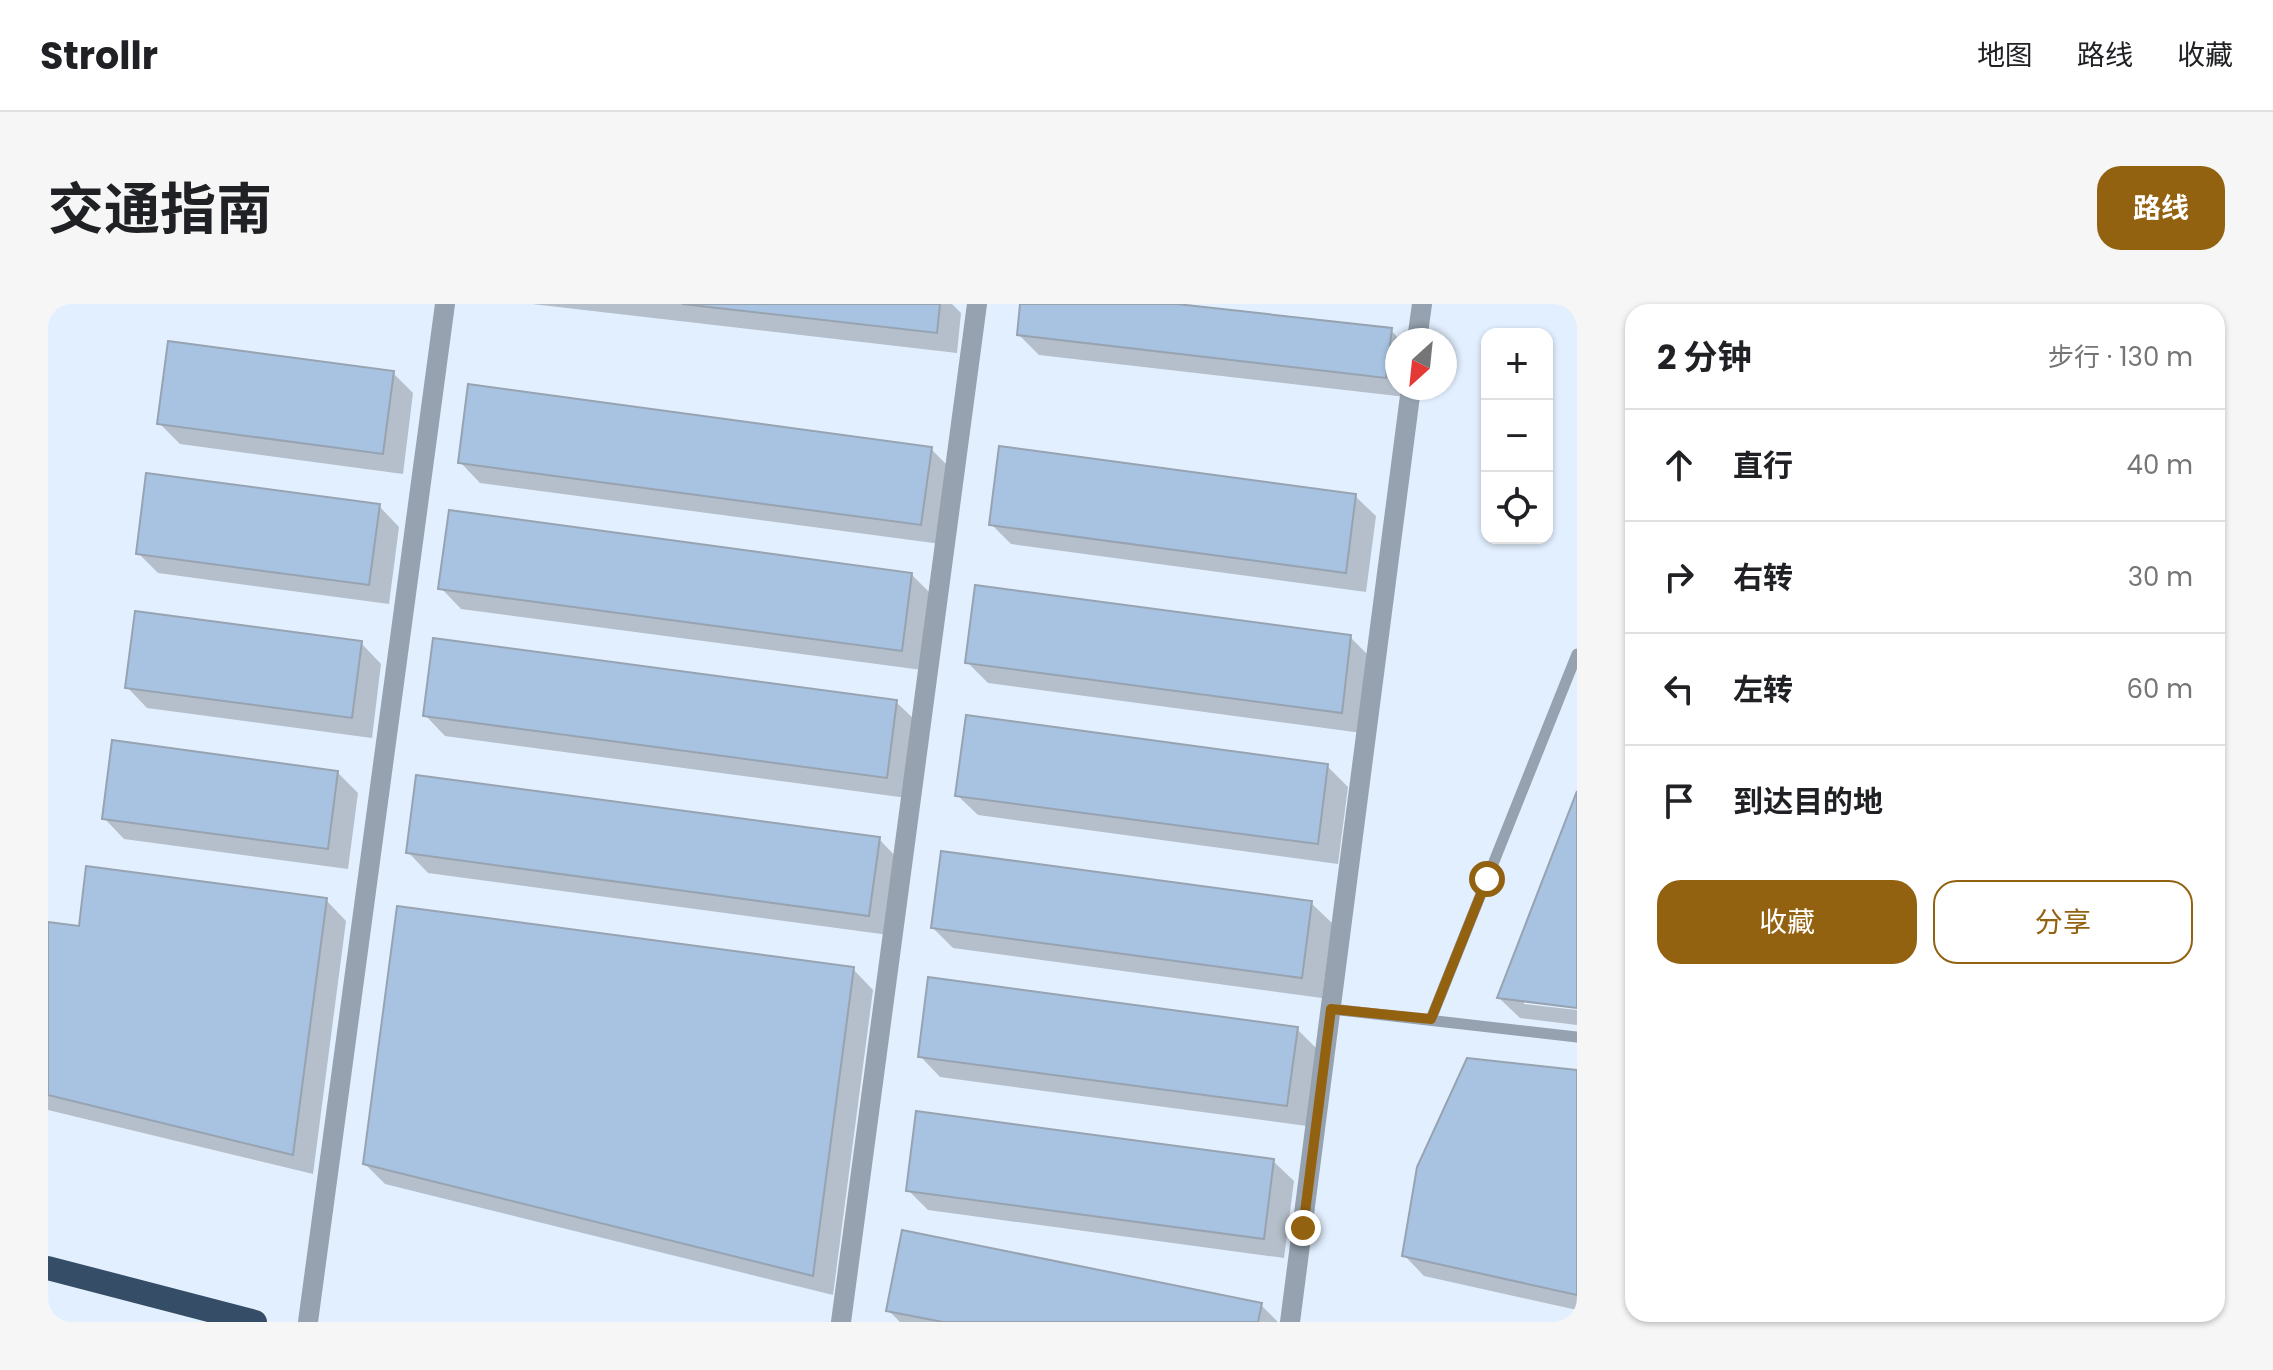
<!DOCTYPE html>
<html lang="zh">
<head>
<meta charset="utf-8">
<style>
  :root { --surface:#fff; --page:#f6f6f6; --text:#202124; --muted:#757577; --line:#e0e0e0; --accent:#936211 }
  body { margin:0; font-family:Poppins,"Noto Sans SC",sans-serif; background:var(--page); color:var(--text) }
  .controls { position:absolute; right:24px; top:24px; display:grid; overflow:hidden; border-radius:16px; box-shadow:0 2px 6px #0004 }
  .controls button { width:72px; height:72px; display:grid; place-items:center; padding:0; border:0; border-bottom:2px solid var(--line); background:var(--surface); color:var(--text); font:40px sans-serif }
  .compass { position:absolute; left:1337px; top:24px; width:72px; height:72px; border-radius:50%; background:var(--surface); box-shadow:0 2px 6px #0004; rotate:207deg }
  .stop { position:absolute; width:24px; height:24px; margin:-18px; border:6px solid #936211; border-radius:50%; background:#fff }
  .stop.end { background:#936211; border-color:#fff; box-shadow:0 2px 8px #0008 }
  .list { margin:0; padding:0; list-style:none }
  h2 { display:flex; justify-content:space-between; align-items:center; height:104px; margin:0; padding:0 32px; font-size:34px }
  h2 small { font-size:26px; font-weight:400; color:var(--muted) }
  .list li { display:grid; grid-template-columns:52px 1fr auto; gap:24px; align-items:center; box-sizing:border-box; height:112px; padding:0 32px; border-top:2px solid var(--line) }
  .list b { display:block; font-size:30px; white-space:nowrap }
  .list em { font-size:26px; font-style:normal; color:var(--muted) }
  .actions { display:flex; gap:16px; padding:24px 32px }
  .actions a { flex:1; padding:18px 0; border:2px solid var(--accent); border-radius:24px; text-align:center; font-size:28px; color:var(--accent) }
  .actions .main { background:var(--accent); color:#fff }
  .icon { flex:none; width:44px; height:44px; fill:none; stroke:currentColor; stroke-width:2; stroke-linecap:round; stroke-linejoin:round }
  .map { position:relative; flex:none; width:1529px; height:1018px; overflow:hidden; border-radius:24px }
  header { display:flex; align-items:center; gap:48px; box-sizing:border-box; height:112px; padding:0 40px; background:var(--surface); border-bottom:2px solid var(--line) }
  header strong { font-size:38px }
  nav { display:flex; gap:44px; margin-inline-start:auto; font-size:28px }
  .intro { display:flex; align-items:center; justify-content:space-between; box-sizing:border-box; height:192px; padding:0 48px }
  h1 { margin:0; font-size:56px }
  .button { padding:20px 36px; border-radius:24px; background:var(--accent); color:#fff; font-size:28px; font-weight:700 }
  main { display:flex; gap:48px; padding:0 48px }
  aside { flex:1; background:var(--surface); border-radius:24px; box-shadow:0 2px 6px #0004 }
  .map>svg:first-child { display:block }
  .shadow { fill:#0003 }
  .building { fill:#a7c3e1; stroke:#97a3b1; stroke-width:2 }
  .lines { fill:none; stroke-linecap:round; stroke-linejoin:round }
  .lane { stroke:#96a2af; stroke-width:11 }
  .street { stroke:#96a2af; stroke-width:20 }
  .highway { stroke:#354d66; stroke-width:24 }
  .route { stroke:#936211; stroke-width:10 }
</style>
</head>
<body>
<header>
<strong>Strollr</strong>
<nav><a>地图</a><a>路线</a><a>收藏</a></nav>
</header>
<div class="intro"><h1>交通指南</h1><a class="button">路线</a></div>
<main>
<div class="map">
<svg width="1529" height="1018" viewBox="0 0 1529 1018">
  <rect width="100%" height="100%" fill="#e2effe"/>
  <path class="shadow" d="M484,0H904L913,9L909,49Z
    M974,0H1111L1343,26L1352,36H1349V84H1359L1358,93L991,51L971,31Z
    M345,69L365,89L355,170L132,140L112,120Z
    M883,145L903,165L893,240L432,179L412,158Z
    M1307,192L1328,212L1318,288L963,240L943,220Z
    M331,202L351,223L341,300L110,269L90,249Z
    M864,271L884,291L874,366L413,305L393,284Z
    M1302,333L1323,354L1314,429L940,379L919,358Z
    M313,339L333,360L324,434L99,404L79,383Z
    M848,398L869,418L859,494L397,432L377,411Z
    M1279,462L1300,483L1290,560L930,511L909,491Z
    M289,468L310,489L300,565L76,535L56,514Z
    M1529,493V702L1476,695V700L1529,706V721L1472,714L1451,694Z
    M831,535L851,556L841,631L380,569L360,548Z
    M278,596L298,617L265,870L0,806V620L32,624Z
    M1263,599L1284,619L1274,694L905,644L885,624Z
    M805,665L825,686L785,991L337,880L317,860Z
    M1249,725L1269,745L1259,822L892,773L872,752Z
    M1529,768V1006L1376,972L1356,951Z
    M1225,857L1246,877L1236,954L880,906L860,886Z
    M1213,1001L1230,1018H852L840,1006Z"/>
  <path class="building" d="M634,0H892L889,29Z
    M972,0H1129L1344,24L1338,74L969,31Z
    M120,37L346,67L335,150L109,120Z
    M420,80L884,143L873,221L410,159Z
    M951,142L1308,190L1298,269L941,221Z
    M98,169L332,200L321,281L88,250Z
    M401,206L864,269L854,347L390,285Z
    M927,281L1303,331L1294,409L917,359Z
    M87,307L314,337L304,414L77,384Z
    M385,334L849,396L839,474L375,412Z
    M918,411L1280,460L1270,540L907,492Z
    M64,436L290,467L280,545L54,515Z
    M368,471L832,533L821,612L358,549Z
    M1529,487V704L1449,694Z
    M893,547L1264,597L1254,674L883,624Z
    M38,562L279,594L245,851L0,791V618L31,622Z
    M349,602L806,663L765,972L315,860Z
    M880,673L1250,723L1239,802L870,753Z
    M1419,754L1529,766V991L1354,952L1369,863Z
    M868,807L1226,855L1216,935L858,887Z
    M854,926L1214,999L1210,1018H895L838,1007Z"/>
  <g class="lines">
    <path class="lane" d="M1283,705L1529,733
      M1383,715L1529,350"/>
    <path class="street" d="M1369,36L1374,0
      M260,1018L397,0
      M793,1018L929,0
      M1242,1018L1363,84"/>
    <path class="highway" d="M0,964L207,1018"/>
  </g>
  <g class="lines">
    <path class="route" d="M1255,924L1283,705L1383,715L1439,575"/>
  </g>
</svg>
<div class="controls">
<button>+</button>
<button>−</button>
<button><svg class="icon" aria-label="locate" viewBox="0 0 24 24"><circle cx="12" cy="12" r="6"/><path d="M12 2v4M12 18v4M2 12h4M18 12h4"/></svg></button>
</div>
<svg class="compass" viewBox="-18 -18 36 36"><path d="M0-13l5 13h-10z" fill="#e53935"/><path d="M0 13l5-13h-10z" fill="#757577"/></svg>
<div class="stop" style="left:1439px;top:575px"></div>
<div class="stop end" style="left:1255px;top:924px"></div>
</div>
<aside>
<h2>2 分钟<small>步行 · 130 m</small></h2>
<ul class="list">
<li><svg class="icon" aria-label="ahead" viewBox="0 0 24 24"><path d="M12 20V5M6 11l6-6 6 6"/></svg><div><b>直行</b></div><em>40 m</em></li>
<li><svg class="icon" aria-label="right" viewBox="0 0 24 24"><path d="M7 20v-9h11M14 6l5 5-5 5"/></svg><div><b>右转</b></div><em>30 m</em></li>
<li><svg class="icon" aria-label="left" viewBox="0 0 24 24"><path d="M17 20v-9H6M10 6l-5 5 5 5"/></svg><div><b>左转</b></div><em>60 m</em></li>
<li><svg class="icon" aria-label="arrive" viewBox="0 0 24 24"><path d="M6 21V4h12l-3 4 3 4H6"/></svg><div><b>到达目的地</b></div></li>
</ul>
<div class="actions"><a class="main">收藏</a><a>分享</a></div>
</aside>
</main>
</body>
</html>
